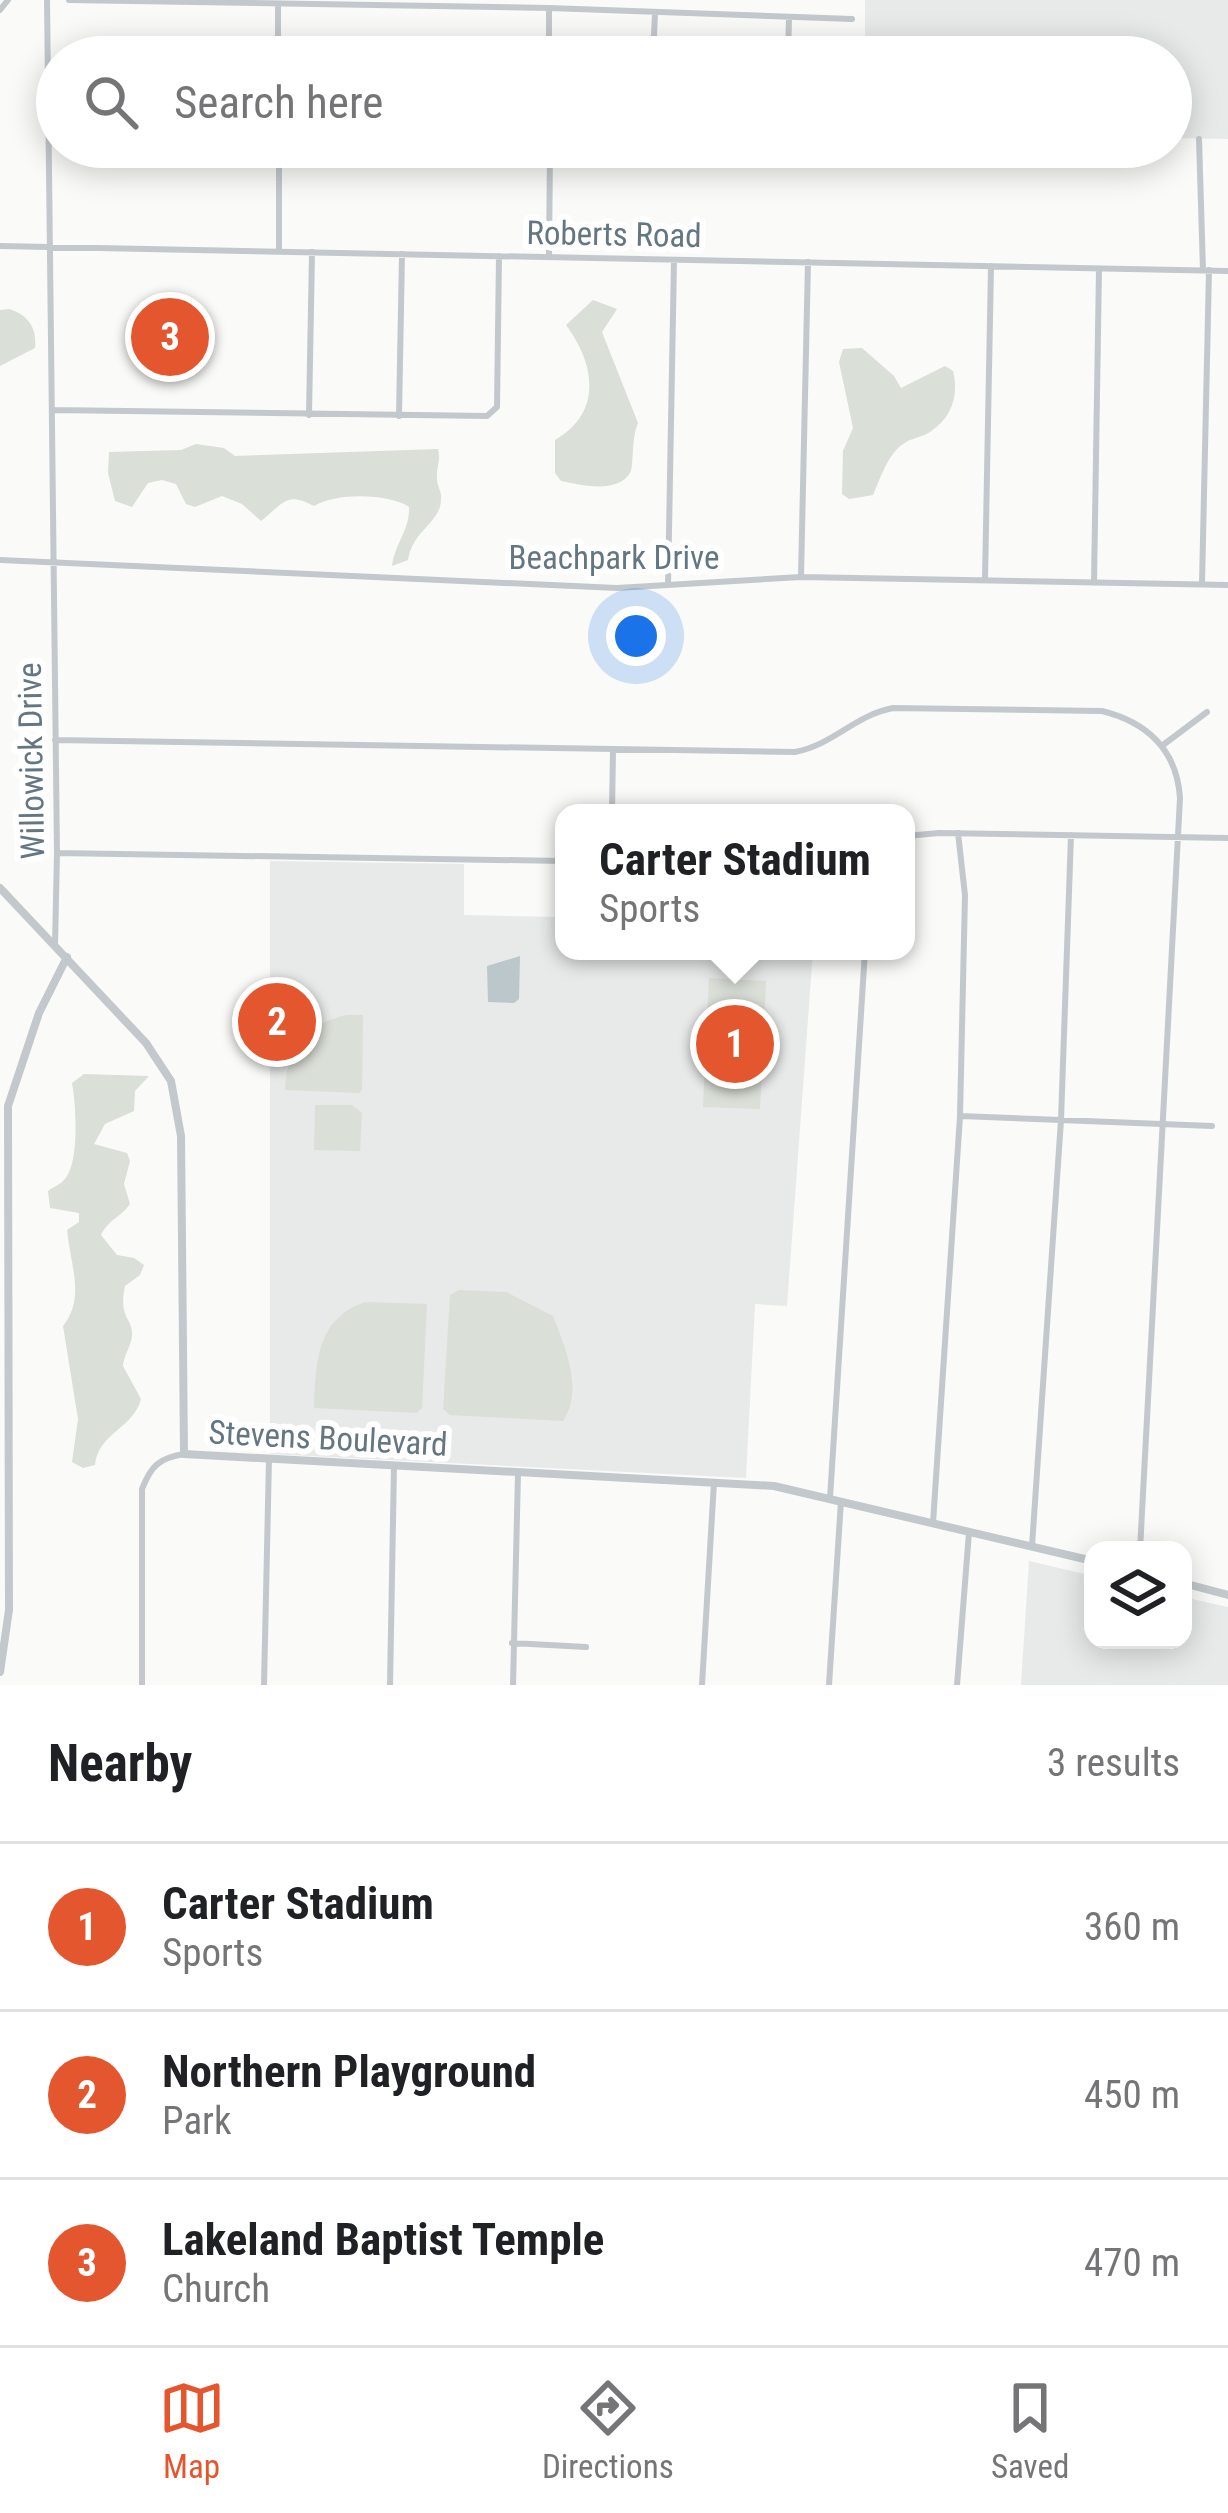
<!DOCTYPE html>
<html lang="en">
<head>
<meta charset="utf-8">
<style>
  :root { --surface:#fff; --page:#f6f6f6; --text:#202124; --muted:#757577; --line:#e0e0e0; --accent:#e4572e }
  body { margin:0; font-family:"Roboto Condensed",sans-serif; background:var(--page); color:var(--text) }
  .controls { position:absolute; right:36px; bottom:36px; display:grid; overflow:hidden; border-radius:24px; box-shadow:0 6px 30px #0003 }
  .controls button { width:108px; height:108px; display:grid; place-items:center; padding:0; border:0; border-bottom:3px solid var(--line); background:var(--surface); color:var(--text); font:60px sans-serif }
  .you { position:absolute; left:636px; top:636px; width:42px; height:42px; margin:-30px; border:9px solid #fff; border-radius:50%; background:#1a73e8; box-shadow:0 0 0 18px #1a73e833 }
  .badge { display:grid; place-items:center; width:78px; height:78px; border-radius:50%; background:var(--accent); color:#fff; font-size:39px; font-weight:700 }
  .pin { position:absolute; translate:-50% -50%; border:6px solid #fff; box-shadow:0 3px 12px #0006 }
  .popup { position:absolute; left:555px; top:804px; width:360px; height:156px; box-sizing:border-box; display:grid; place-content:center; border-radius:24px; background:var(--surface); filter:drop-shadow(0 3px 9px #0005); font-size:39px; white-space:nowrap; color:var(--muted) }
  .popup b { font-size:45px; color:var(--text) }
  .popup::after { content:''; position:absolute; left:50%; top:100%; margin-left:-24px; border:24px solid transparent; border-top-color:var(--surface) }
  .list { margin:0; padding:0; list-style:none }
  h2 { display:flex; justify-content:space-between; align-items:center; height:156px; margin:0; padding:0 48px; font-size:51px }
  h2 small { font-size:39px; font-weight:400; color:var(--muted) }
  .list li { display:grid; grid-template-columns:78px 1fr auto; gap:36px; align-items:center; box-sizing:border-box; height:168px; padding:0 48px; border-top:3px solid var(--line) }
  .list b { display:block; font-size:45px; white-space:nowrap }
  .list p { margin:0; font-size:39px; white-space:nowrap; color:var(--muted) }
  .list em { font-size:39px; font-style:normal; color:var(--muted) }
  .icon { flex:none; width:66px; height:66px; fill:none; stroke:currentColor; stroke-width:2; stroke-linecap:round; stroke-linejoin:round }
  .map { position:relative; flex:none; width:1228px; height:1685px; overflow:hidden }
  .search { position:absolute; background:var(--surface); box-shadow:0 6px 30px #0003; left:36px; right:36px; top:36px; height:132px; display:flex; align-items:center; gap:30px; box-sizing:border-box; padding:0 42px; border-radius:66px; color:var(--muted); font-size:45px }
  .sheet { height:660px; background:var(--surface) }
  nav { display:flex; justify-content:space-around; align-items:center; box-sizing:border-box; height:168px; border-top:3px solid var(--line); background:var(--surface); font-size:33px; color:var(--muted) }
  nav a { display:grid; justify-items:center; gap:6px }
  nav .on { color:var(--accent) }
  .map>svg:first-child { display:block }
  .built { fill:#e8e9e9 }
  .green { fill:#dadfd7 }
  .water { fill:#bbc7cb }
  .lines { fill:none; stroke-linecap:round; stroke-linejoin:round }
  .minor { stroke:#c3c8cc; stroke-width:6 }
  .tertiary { stroke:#c3c8cc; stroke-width:8 }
  .labels { text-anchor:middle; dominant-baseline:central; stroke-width:12; stroke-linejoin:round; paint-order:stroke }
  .street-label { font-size:33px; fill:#657683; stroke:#fff }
</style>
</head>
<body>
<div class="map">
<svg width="1228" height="1685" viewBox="0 0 1228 1685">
  <rect width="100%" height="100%" fill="#fafaf8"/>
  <path class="built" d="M865,0H1228V139L1171,138V57H865Z
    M270,861L464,864V915L564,917V951H813L787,1306L755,1304L746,1478L270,1454Z
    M1029,1561L1093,1576V1640H1183V1597L1228,1607V1685H1021Z"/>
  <path class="green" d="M593,300L617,309L602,332L638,423C631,438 634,468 630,473C617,494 581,485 561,481L555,473V440C603,412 595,364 566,325Z
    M9,309C28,315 37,327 35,348L0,366V310Z
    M862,348L894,376L901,388L945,366L953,371C959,395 952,418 930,432C922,437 911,438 903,444C888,454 880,479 873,495L849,499L842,494L843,451L853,428L839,362L843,349Z
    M196,444L224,448L235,456L438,449C441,462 436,467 437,479C437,486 442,492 441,499C441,523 413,529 408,560L392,566C395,543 410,530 409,507C388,493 335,493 314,506C286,491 284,503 261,521L242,504L222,496L195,507L186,504L176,484L162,480L148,483L132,507L115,501L108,473L109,452L181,450Z
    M709,978L766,981L760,1109L703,1107Z
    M347,1015H363L362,1090L359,1093L285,1090C286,1051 307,1023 347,1015Z
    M84,1074L149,1076L135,1091L134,1111L105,1124L94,1144L127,1153L130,1161L124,1184L130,1204C121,1217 108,1220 101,1235L117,1255L134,1258L144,1265L140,1275L125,1286C118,1319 133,1317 132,1336C131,1346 124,1355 123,1366L141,1399C134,1428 98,1433 95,1465L83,1468L72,1462L78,1419L63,1326C86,1298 70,1264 67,1230L79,1222V1213L50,1208L48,1191C53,1187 60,1185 64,1180C80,1164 76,1104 72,1083Z
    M315,1105H352L362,1113L360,1151L314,1150Z
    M459,1290L506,1292L553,1316C565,1347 584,1390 563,1421L450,1415L443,1409L450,1295Z
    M365,1302L427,1304L422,1408L417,1413L314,1408C316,1363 316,1319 365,1302Z"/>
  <path class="water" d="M520,956L519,999L514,1003L488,1002L487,966Z"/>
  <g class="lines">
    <path class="minor" d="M47,0L57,853L55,945
      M69,0L549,8L852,19
      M278,5V57
      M549,8V57
      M0,10L8,0
      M653,57L655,13
      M788,57L789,17
      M1199,139L1203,270
      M279,147V251
      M0,246L1228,271
      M549,257L550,147
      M52,410L487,416L497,407L499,256
      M309,415L312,252
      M399,416L402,254
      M0,560L617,588L801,577L1228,585
      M801,576L808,262
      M985,579L991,266
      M1094,583L1099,269
      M1202,584L1209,270
      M668,585L674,260
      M55,740L795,752C833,745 855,715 893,708L1102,711C1147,722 1177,750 1180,798L1140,1550
      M1163,745L1207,712
      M612,813L613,749
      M906,836L939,833L1228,838
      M57,853L564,861
      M960,1116L1212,1126
      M830,1498L865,951
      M933,1523L960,1116L965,895L958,833
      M1032,1546L1061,1120L1071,835
      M512,1643L586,1647
      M142,1685V1489C151,1466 159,1458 184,1454
      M264,1685L269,1459
      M390,1685L394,1466
      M513,1685L518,1473
      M702,1685L714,1482
      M829,1685L841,1501
      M957,1685L969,1532"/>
    <path class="tertiary" d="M0,888L146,1043L171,1081L181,1136L184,1454L774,1486L1093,1561
      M1183,1583L1228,1595
      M0,1672L9,1610L8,1106L39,1013L67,957"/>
  </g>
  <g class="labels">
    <g class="street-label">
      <text transform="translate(614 234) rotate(1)">Roberts Road</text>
      <text x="614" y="557">Beachpark Drive</text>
      <text transform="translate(31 761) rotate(-91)">Willowick Drive</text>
      <text transform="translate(328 1438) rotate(3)">Stevens Boulevard</text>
    </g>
  </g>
</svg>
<div class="controls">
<button><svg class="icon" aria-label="layers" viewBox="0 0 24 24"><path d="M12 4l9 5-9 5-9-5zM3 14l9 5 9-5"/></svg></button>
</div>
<div class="you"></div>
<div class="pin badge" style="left:735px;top:1044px">1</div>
<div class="popup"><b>Carter Stadium</b>Sports</div>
<div class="pin badge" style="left:277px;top:1022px">2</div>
<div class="pin badge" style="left:170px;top:337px">3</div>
<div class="search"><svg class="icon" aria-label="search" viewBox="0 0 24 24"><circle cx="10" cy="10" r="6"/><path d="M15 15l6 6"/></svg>Search here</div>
</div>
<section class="sheet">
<h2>Nearby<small>3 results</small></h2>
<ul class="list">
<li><span class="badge">1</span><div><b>Carter Stadium</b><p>Sports</p></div><em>360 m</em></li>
<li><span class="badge">2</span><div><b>Northern Playground</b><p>Park</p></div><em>450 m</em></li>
<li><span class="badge">3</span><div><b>Lakeland Baptist Temple</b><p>Church</p></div><em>470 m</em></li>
</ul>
</section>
<nav>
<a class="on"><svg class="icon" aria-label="map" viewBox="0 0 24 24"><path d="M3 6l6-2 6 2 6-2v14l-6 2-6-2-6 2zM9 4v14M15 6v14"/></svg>Map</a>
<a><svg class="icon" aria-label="directions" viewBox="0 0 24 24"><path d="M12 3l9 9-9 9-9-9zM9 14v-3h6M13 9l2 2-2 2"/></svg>Directions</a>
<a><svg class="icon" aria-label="saved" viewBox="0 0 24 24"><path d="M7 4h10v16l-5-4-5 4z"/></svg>Saved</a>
</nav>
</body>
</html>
